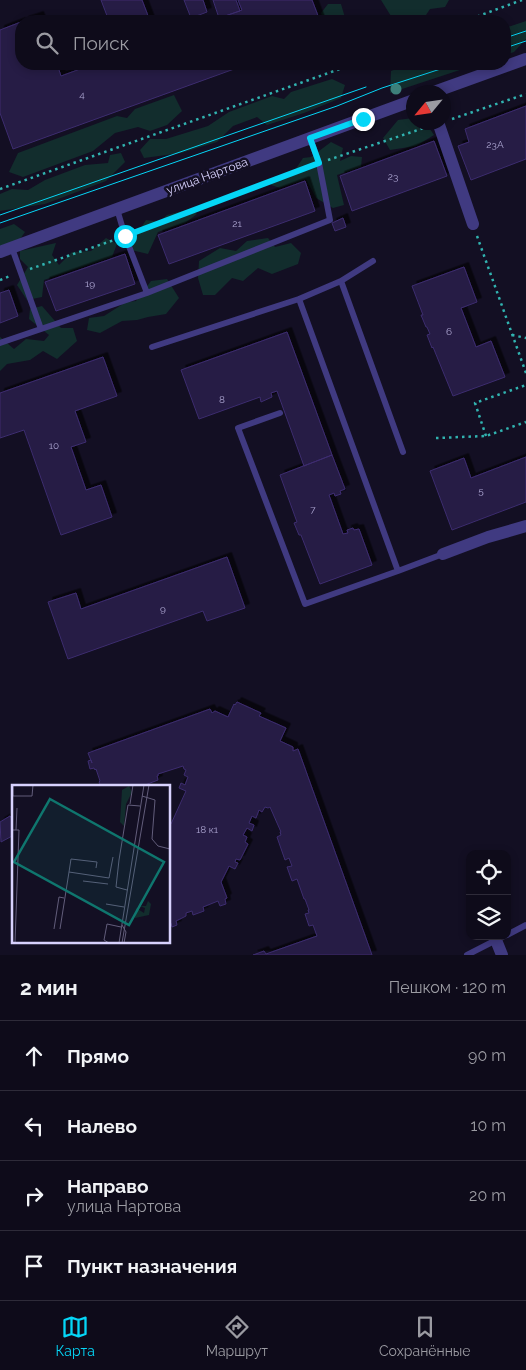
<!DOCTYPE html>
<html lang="ru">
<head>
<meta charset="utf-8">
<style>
  :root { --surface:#0e0b1a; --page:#171423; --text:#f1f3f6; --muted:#9b9ba2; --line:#2e2b39; --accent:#05d6f7 }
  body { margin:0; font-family:Raleway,sans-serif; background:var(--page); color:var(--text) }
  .controls { position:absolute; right:15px; bottom:15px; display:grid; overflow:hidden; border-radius:10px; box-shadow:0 2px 8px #0003 }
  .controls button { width:45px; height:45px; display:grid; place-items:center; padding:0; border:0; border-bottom:1px solid var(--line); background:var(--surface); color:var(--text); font:25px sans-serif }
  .compass { position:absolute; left:406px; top:85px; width:45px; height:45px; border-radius:50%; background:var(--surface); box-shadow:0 2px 8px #0003; rotate:241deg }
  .stop { position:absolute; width:15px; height:15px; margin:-11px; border:4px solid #05d6f7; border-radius:50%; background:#fff }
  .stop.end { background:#05d6f7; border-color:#fff; box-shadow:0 1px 5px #0008 }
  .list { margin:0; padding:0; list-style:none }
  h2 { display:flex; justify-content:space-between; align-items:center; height:65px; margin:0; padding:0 20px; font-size:21px }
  h2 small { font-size:16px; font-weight:400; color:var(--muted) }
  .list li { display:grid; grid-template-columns:32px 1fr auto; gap:15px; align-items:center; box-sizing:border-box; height:70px; padding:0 20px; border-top:1px solid var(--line) }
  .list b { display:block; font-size:19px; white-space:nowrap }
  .list p { margin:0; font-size:16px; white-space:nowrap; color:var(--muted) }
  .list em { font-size:16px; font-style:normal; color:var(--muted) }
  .icon { flex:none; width:28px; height:28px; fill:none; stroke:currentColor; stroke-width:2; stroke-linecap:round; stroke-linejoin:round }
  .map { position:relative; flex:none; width:526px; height:955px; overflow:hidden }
  .search { position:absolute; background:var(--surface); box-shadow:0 2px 8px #0003; left:15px; right:15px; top:15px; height:55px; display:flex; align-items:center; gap:12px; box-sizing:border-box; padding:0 18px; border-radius:20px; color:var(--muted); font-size:19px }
  .sheet { height:345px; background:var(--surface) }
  nav { display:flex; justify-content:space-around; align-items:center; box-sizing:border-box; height:70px; border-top:1px solid var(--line); background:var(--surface); font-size:14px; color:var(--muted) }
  nav a { display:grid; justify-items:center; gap:2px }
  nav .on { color:var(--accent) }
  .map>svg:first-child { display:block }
  .green { fill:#122d2d }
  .building { fill:#251b44; stroke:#3d2d6f; filter:url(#shadow) }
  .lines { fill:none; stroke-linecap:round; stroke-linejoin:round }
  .path { stroke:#31b3b0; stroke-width:2.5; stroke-dasharray:2.5 4; stroke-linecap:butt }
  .service { stroke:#403a81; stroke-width:6 }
  .minor { stroke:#403a81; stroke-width:12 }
  .tertiary { stroke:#403a81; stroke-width:12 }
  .tram { stroke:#05d6f7; stroke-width:1 }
  .tree { fill:#3d807a }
  .route { stroke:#05d6f7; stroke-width:6 }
  .labels { text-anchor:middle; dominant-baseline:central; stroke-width:5; stroke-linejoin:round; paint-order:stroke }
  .number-label { font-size:10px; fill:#aba4d0 }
  .street-label { font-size:12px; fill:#d8d2fe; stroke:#130f23 }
  .inset-road { fill:none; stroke:#625d7b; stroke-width:1 }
  .view { fill:#0f766e; fill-opacity:0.15; stroke:#0f766e; stroke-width:2.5 }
  .inset-edge { fill:none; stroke:#d8d2fe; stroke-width:2.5 }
</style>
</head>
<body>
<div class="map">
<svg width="526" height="955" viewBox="0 0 526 955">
  <defs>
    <filter id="shadow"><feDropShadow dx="4.5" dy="-4.5" stdDeviation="0" flood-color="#0009"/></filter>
  </defs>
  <rect width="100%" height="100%" fill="#130f23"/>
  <path class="green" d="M381,0H449L445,7L430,9L422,21H394Z
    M328,4H341L346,21H324L321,13Z
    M526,21V39L514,52L505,55V28Z
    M408,64H478L390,93L391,71Z
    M332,79L345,85L341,98L304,113L267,125L257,117L233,126L217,142L181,153L144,158L140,150L150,139H166L208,126L229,112L272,96L284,99L291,92Z
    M174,95L182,111L167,125L150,131L138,127L115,133L93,151L23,177L9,172L18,153L117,116L127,118L135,109Z
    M413,118L414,122L426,123L434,135L416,146L390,150L383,138L398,120Z
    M331,142L343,148L340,161L351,156L362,157L361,167L337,175L344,205L333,208L316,198L306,179L280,188L271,185L275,176H291L303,158L311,157Z
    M121,153L125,162L106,181L45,204L0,211V194L12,189L28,190L45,180L85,165L108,163L110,155Z
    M190,209L197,214L185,223L158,232L148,254L127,249L146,220L159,222L167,215Z
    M14,224L25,232L18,242L0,248V229Z
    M106,238L117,244L112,257L44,280L42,297L27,300L17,285L28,267L20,259V251L56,243L52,255L59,265L72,252L91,251Z
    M268,238L275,247L291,243L301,253L298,264L272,274L258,268L243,281L232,278L215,295H203L198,278L199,261L220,248L236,251L247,241Z
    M167,279L179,298L166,314L148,317L137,320L122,321L100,333L87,330L89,318L104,316L126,302L136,301L151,281Z
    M42,306L61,328H73L77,341L57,359L43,351L30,360L7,364L0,371V337L14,349L26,339L44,341L49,335L29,319L30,309Z"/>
  <path class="building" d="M101,0H142L150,21H109Z
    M184,0H203L207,12L191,18Z
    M213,0H236L240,11L219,18Z
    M238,0H312L320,21H211L242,10Z
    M39,16L41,21H24Z
    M21,22V64H57L61,76L94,64H248L13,149L0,113V30Z
    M526,106V159L471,180L458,146L469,142L465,129Z
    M434,141L447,176L352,211L340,176Z
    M305,181L315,211L169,264L158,235Z
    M343,218L346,227L335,231L332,223Z
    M125,254L135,284L56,311L45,282Z
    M464,267L477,302L461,308L476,347L491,341L505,377L453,396L433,347L432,348L427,335L430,334L427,327H426L421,315H423L412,286Z
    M9,290L18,316L0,323V293Z
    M287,332L332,455L304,466L277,391L271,393L272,397L261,402L260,397L199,419L181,370Z
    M103,357L117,396L75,411L86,442L71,447L86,490L101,485L112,517L61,535L24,430L0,438V393Z
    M332,455L345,489L340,491L341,494L335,496L334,493L329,495L343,534L348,533L347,530L353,528L354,530L359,529L372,565L320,584L301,535H299L294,523L297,522L280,475Z
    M526,457V502L452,530L430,471L464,458L471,478Z
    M227,557L245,608L207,621L203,611L68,659L48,602L76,593L81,609Z
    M237,702L261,713L259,716L286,728L280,741L293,747V751L298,749L372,955H253L264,951L266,954L317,936L313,925L309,926L305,914L309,913L308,910H309L305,899H304L297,879L292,881L287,867L292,866L289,858L285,860L277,837L281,835L280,832H281L270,807L268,808L265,807L262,812L259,810L256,818L252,816L249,823L254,825L252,831L247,828L243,835L247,837L245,842L248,844L240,860L236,859L235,862L238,863L235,869L229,866L221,882L227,898L225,899L226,904L220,906L218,901L203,907L204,911L193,915L192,911L186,913V916L176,921L177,925L172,927L171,923L169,924V823L171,824L186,791L179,788L181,783L185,785L188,777L184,775L186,770L184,769L183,766L158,774V776H157L158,780L145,785V786H101L99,782L100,781L96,769L95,770L94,768L90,769L88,761L91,760L92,763L88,753L210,709L212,713L215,711L228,717L234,704L235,705Z
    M10,816L14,822V835L1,842L0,822Z"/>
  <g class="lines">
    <path class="path" d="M465,21L522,0
      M452,119L526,94
      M328,160L427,127
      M0,189L354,64
      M134,233L309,167
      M477,236L526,373
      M30,269L117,239
      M0,280L10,276
      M512,335L526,338
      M486,436L475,403L526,385
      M436,438L486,436L526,422"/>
    <path class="service" d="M117,209L125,236L147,293
      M12,248L41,329
      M341,281L403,452
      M299,299L341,281L373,261
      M0,343L147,293L330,220L319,163L310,138
      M152,347L299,299L398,571L443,554
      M280,413L238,428L305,604L398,571
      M507,935L526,925
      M467,955L504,936"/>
    <path class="minor" d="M438,122L473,224
      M443,554L488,537L526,526
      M496,940L502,955"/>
    <path class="tertiary" d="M434,92L526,59
      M0,252L414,100"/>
    <path class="tram" d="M505,38L526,31
      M505,48L526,41
      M0,215L366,87
      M0,223L337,106L382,88L456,64"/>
  </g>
  <circle class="tree" cx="396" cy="89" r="5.5"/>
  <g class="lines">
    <path class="route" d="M125,236L319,163L310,138L363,119"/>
  </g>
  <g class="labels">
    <g class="number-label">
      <text x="82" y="94">4</text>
      <text x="495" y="144">23А</text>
      <text x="393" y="176">23</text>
      <text x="237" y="223">21</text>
      <text x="90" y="283">19</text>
      <text x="449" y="331">6</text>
      <text x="222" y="399">8</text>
      <text x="54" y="445">10</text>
      <text x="481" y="490">5</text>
      <text x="313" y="509">7</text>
      <text x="163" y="608">9</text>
      <text x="207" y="829">18 к1</text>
    </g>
    <g class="street-label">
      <text transform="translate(207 176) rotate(-20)">улица Нартова</text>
    </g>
  </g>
  <g transform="translate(12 785)">
    <rect width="158" height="158" fill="#130f23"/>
    <path d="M117,1L120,7L114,19L112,41L108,37L110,5ZM136,116L139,119L137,130L123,133L124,123L132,128L133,123L128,121H134Z" fill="#122d2d"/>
    <path class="inset-road" d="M1,0V11H20L21,0M130,11L143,15L140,54L146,61L158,64M118,19L121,0M0,45H7L3,158M4,45L5,23M57,87L59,74L85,77L84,83M71,96L96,99M115,105L104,102L107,75L116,20L128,21M94,119L112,122M110,140L114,147L112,158M42,144L47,112L52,113M48,144L57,87L97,93L101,72M97,158L92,155L95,139L109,142M107,158L132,0M110,158L137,0"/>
    <path class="view" d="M38,14L152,77L117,140L2,77Z"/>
    <rect width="158" height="158" class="inset-edge"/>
  </g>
</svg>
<div class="controls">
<button><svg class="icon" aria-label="locate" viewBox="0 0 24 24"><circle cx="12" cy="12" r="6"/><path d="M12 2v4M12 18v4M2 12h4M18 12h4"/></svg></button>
<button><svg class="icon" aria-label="layers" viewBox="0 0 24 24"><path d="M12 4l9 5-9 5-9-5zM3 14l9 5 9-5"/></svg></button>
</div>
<svg class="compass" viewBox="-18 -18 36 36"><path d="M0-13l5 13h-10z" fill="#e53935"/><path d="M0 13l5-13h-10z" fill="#9b9ba2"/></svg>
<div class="stop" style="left:125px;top:236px"></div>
<div class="stop end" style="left:363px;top:119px"></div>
<div class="search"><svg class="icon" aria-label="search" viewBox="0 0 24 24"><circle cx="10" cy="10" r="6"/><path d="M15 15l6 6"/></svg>Поиск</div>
</div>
<section class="sheet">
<h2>2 мин<small>Пешком · 120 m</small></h2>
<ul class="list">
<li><svg class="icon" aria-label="ahead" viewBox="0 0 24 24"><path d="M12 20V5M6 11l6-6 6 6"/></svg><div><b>Прямо</b></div><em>90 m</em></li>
<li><svg class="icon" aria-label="left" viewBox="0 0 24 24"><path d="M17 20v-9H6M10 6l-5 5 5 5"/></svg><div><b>Налево</b></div><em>10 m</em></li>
<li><svg class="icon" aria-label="right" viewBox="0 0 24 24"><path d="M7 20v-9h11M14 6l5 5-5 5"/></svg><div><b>Направо</b><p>улица Нартова</p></div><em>20 m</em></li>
<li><svg class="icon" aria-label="arrive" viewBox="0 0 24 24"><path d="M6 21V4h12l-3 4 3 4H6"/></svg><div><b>Пункт назначения</b></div></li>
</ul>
</section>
<nav>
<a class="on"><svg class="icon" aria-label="map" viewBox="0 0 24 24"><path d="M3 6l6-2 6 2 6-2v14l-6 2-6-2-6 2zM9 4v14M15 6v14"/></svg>Карта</a>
<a><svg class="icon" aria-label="directions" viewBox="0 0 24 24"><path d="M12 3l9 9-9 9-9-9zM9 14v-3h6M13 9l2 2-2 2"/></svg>Маршрут</a>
<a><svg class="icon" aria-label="saved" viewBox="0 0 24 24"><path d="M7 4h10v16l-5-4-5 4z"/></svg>Сохранённые</a>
</nav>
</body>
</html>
